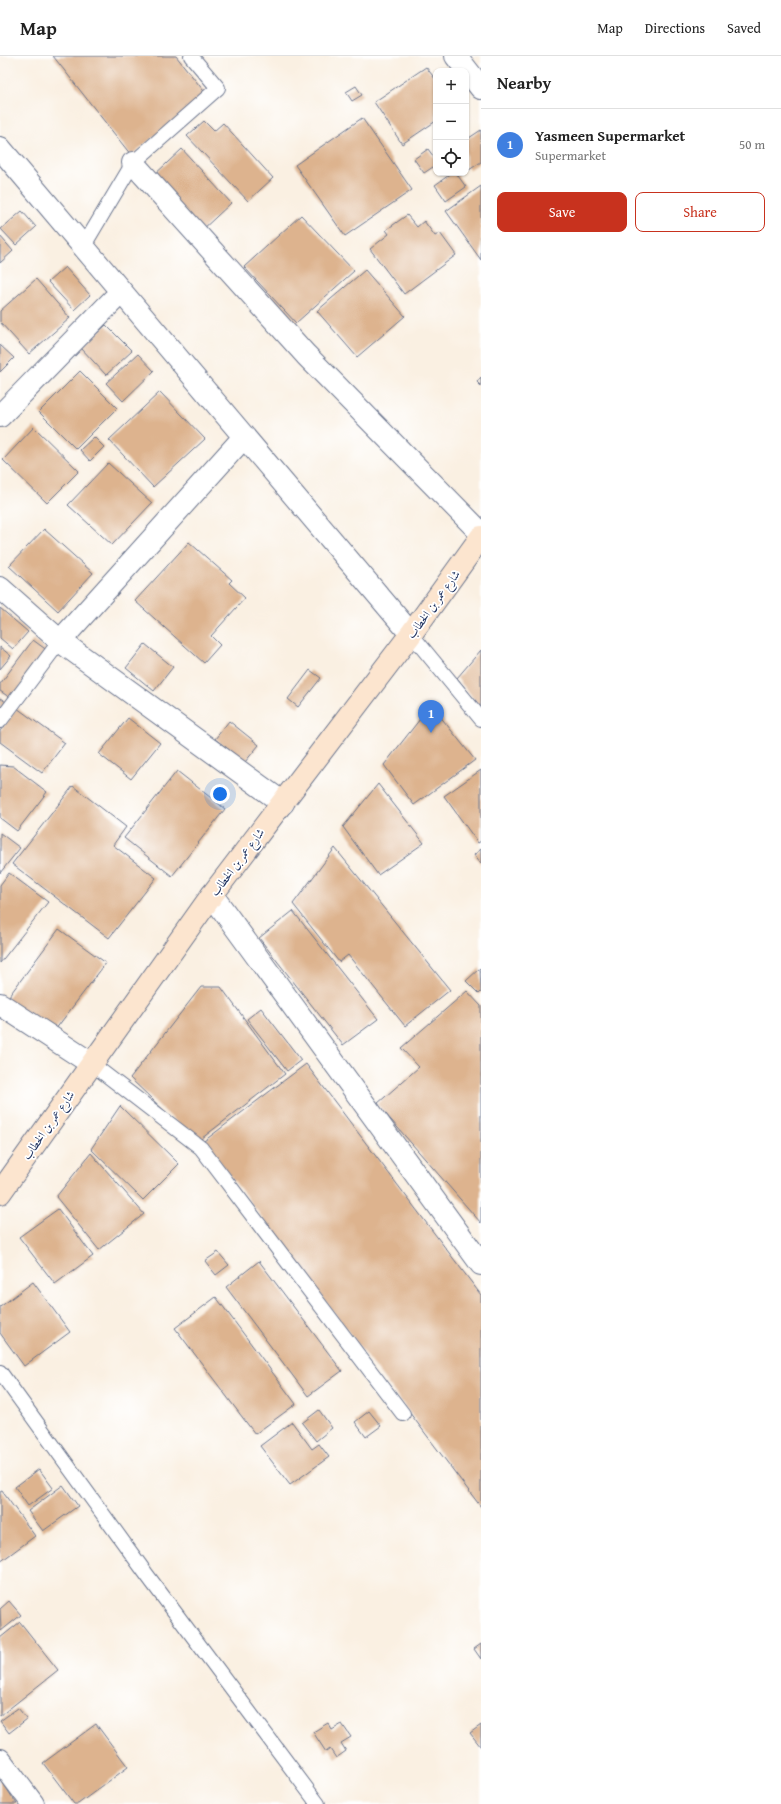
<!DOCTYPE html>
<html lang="en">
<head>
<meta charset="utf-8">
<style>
  :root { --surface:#fff; --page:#f2f2f2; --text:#222; --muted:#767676; --line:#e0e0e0; --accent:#c8321e }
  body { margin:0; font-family:"Gentium Book Plus",Amiri,serif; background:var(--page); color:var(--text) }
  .controls { position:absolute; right:12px; top:12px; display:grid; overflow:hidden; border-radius:8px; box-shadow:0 1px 3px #0004 }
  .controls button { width:36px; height:36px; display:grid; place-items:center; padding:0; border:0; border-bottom:1px solid var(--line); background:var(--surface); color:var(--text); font:20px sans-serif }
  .you { position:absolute; left:220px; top:738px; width:14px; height:14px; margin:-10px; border:3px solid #fff; border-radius:50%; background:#1a73e8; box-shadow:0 0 0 6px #1a73e833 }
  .badge { display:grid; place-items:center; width:26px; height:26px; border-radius:50%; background:var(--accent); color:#fff; font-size:13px; font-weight:700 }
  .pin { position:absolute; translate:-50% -33px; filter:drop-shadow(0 1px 2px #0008) }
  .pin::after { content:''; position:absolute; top:21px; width:14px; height:12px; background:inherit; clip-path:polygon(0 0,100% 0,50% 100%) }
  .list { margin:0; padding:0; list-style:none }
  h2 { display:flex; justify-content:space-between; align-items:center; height:52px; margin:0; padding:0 16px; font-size:17px }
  h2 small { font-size:13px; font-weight:400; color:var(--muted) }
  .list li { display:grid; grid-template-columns:26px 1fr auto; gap:12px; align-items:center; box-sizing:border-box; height:72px; padding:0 16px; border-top:1px solid var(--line) }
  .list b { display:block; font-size:15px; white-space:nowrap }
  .list p { margin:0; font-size:13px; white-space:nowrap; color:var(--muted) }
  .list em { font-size:13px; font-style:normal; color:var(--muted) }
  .actions { display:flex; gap:8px; padding:12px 16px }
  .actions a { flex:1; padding:9px 0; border:1px solid var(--accent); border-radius:8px; text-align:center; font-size:14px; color:var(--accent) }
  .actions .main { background:var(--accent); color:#fff }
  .icon { flex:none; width:22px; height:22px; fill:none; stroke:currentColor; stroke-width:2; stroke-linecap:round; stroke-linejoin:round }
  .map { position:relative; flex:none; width:481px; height:1748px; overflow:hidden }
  header { display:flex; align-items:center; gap:24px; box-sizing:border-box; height:56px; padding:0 20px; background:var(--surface); border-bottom:1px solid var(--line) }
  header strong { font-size:19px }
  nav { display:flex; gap:22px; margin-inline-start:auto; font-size:14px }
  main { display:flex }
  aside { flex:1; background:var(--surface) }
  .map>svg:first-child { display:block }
  .building { fill:#ddb38e }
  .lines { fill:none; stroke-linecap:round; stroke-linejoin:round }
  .service-casing { stroke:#69738c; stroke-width:16 }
  .minor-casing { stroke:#69738c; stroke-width:24 }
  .secondary-casing { stroke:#69738c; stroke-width:24 }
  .service { stroke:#fff; stroke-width:14 }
  .minor { stroke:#fff; stroke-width:22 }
  .secondary { stroke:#fce5cf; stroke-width:22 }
  .labels { text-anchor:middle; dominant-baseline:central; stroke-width:3.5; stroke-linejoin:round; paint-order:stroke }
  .street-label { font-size:12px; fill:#1b2f5e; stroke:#fff }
</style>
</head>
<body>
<header>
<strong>Map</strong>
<nav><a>Map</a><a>Directions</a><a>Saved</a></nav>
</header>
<main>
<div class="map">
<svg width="481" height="1748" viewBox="0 0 481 1748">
  <rect width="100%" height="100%" fill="#fff"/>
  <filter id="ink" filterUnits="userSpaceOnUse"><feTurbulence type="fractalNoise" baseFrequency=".025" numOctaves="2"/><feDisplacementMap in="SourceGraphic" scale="8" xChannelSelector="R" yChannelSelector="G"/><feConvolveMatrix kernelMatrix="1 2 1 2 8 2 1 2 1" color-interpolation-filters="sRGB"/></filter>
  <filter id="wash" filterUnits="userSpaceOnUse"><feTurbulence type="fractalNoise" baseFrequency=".012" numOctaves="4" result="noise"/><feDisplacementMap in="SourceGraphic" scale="16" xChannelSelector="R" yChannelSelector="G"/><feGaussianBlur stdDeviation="0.9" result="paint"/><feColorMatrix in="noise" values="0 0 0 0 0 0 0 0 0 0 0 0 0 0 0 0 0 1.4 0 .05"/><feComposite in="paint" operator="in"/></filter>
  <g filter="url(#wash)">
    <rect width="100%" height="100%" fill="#faf0e2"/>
    <g id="blocks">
      <path class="building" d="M53,0H176L207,39L131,99Z
        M426,11L436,24V65L402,88L374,46Z
        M356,30L362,39L352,45L346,36Z
        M362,62L412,134L345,180L295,109Z
        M204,65L214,75L223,67L273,122L248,145L187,80Z
        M481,74V106L469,114L466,109V84Z
        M182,93L231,147L201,175L152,121Z
        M428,93L436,104V109L424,117L414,103Z
        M452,117H456L466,131L446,145L435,129Z
        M481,130V204L446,155Z
        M22,155L36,171L16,189L1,173Z
        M301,159L354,215L296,267L244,211Z
        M407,159L417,171L424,165L435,180L440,177L456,199L404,238L370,193L389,178L386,174Z
        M0,180L13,195L0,207Z
        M65,211L90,239L74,254L48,226Z
        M365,214L405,260L357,301L317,255Z
        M36,223L70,262L29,298L0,266V255Z
        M106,269L132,295L106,319L81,292Z
        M0,289L14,302L0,316Z
        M138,298L154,315L123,345L106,327Z
        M80,315L117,352L76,393L39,356Z
        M481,321V330L477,326Z
        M160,336L205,383L153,431L109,384Z
        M34,371L79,415L47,447L3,404Z
        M94,381L104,391L90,405L80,394Z
        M108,407L152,447L112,489L68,449Z
        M44,473L93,517L58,555L9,510Z
        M189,486L232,524L229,527L245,542L211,580L220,589L204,607L135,545Z
        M0,552L28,576L13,593L0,582Z
        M33,584L48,595L12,643L0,635V628Z
        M145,588L173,611L154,635L126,612Z
        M0,591L11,600L0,613Z
        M481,594V652L457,622Z
        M310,614L321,622L298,651L288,643Z
        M0,642L6,646L0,654Z
        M431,649L475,704L414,749L384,709Z
        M17,652L65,687L42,717L0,686V675Z
        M128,662L160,687L131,723L99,698Z
        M229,665L259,689L245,706L215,683Z
        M0,709L13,710L47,736L17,775L0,762Z
        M481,714V785L478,787L444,740Z
        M177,715L225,753L172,820L124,782Z
        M378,728L424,787L378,819L343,771Z
        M73,730L126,771L113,789L156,822L109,882L12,808Z
        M0,777L20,792L0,817Z
        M335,792L450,934L405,970L348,899L339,906L293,848Z
        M481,793V808L474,799Z
        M9,817L48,846L0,907V829Z
        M293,855L378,963L343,989L259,882Z
        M59,873L106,907L52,978L6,944Z
        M480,912L481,936L479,938L466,925Z
        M201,931H221L285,1018L197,1086L130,1022Z
        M467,935L481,950V1167L377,1048L419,1011L401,992Z
        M261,952L301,1004L287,1015L247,963Z
        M306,1008L481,1239V1451L204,1085Z
        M120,1050L179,1108L143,1144L91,1093Z
        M91,1097L144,1158L99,1194L56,1141Z
        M58,1153L93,1200L55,1228L19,1181Z
        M218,1196L229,1209L216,1219L205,1205Z
        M259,1205L342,1315L308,1340L226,1231Z
        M33,1226L70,1276L24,1310L0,1277V1251Z
        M216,1241L296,1348L255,1378L175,1272Z
        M319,1354L332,1372L316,1385L302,1367Z
        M369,1355L381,1370L366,1381L355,1366Z
        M292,1366L312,1393L319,1388L329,1401L290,1429L260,1390Z
        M39,1413L53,1432L28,1450L15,1431Z
        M63,1429L78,1450L43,1475L28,1455Z
        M2,1435L35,1480L0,1506V1436Z
        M9,1545L21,1559L1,1575L0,1553Z
        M20,1566L58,1614L0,1660V1582Z
        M481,1588V1603L474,1593Z
        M18,1652L27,1663L9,1677L0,1665Z
        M328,1667L332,1674L342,1668L351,1681L341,1687L346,1695L336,1702L330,1693L326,1696L313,1676Z
        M96,1668L128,1711L78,1748H74L43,1707Z
        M481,1669V1691L470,1677Z
        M0,1723L17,1748H0Z"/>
    </g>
  </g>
  <g filter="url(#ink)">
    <use href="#blocks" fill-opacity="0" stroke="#69738c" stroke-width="1"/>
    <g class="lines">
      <g class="service-casing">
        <path id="service" d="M83,191L133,107L218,32L191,0
          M411,578L481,663
          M0,665L60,585
          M92,1008L201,1092L403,1358
          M0,1316L147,1519L318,1748"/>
      </g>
      <g class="minor-casing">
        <path id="minor" d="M456,0L481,32
          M0,92L411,578
          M133,107L306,299L481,477
          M0,360L121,236
          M0,532L60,585L283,747
          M60,585L244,381
          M212,839L481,1208
          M0,948L92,1008
          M0,1704L33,1748"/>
      </g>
      <g class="secondary-casing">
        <path id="secondary" d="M0,1137L212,839L411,578L481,481"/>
      </g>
      <use href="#service" class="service"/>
      <use href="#minor" class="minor"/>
      <use href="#secondary" class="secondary"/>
    </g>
  </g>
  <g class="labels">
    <g class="street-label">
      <text transform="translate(433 548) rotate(-54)">شارع عمر بن الخطاب</text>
      <text transform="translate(237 806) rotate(-53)">شارع عمر بن الخطاب</text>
      <text transform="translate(48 1069) rotate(-55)">شارع عمر بن الخطاب</text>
    </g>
  </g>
</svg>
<div class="controls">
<button>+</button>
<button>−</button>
<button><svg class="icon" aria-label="locate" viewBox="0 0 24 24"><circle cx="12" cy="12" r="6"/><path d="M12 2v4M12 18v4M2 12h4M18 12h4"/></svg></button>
</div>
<div class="you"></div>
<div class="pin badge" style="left:431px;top:677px;background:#3f7fe0">1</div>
</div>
<aside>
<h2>Nearby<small></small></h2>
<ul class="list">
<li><span class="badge" style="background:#3f7fe0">1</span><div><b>Yasmeen Supermarket</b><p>Supermarket</p></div><em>50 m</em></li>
</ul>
<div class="actions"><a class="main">Save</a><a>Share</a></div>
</aside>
</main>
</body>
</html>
